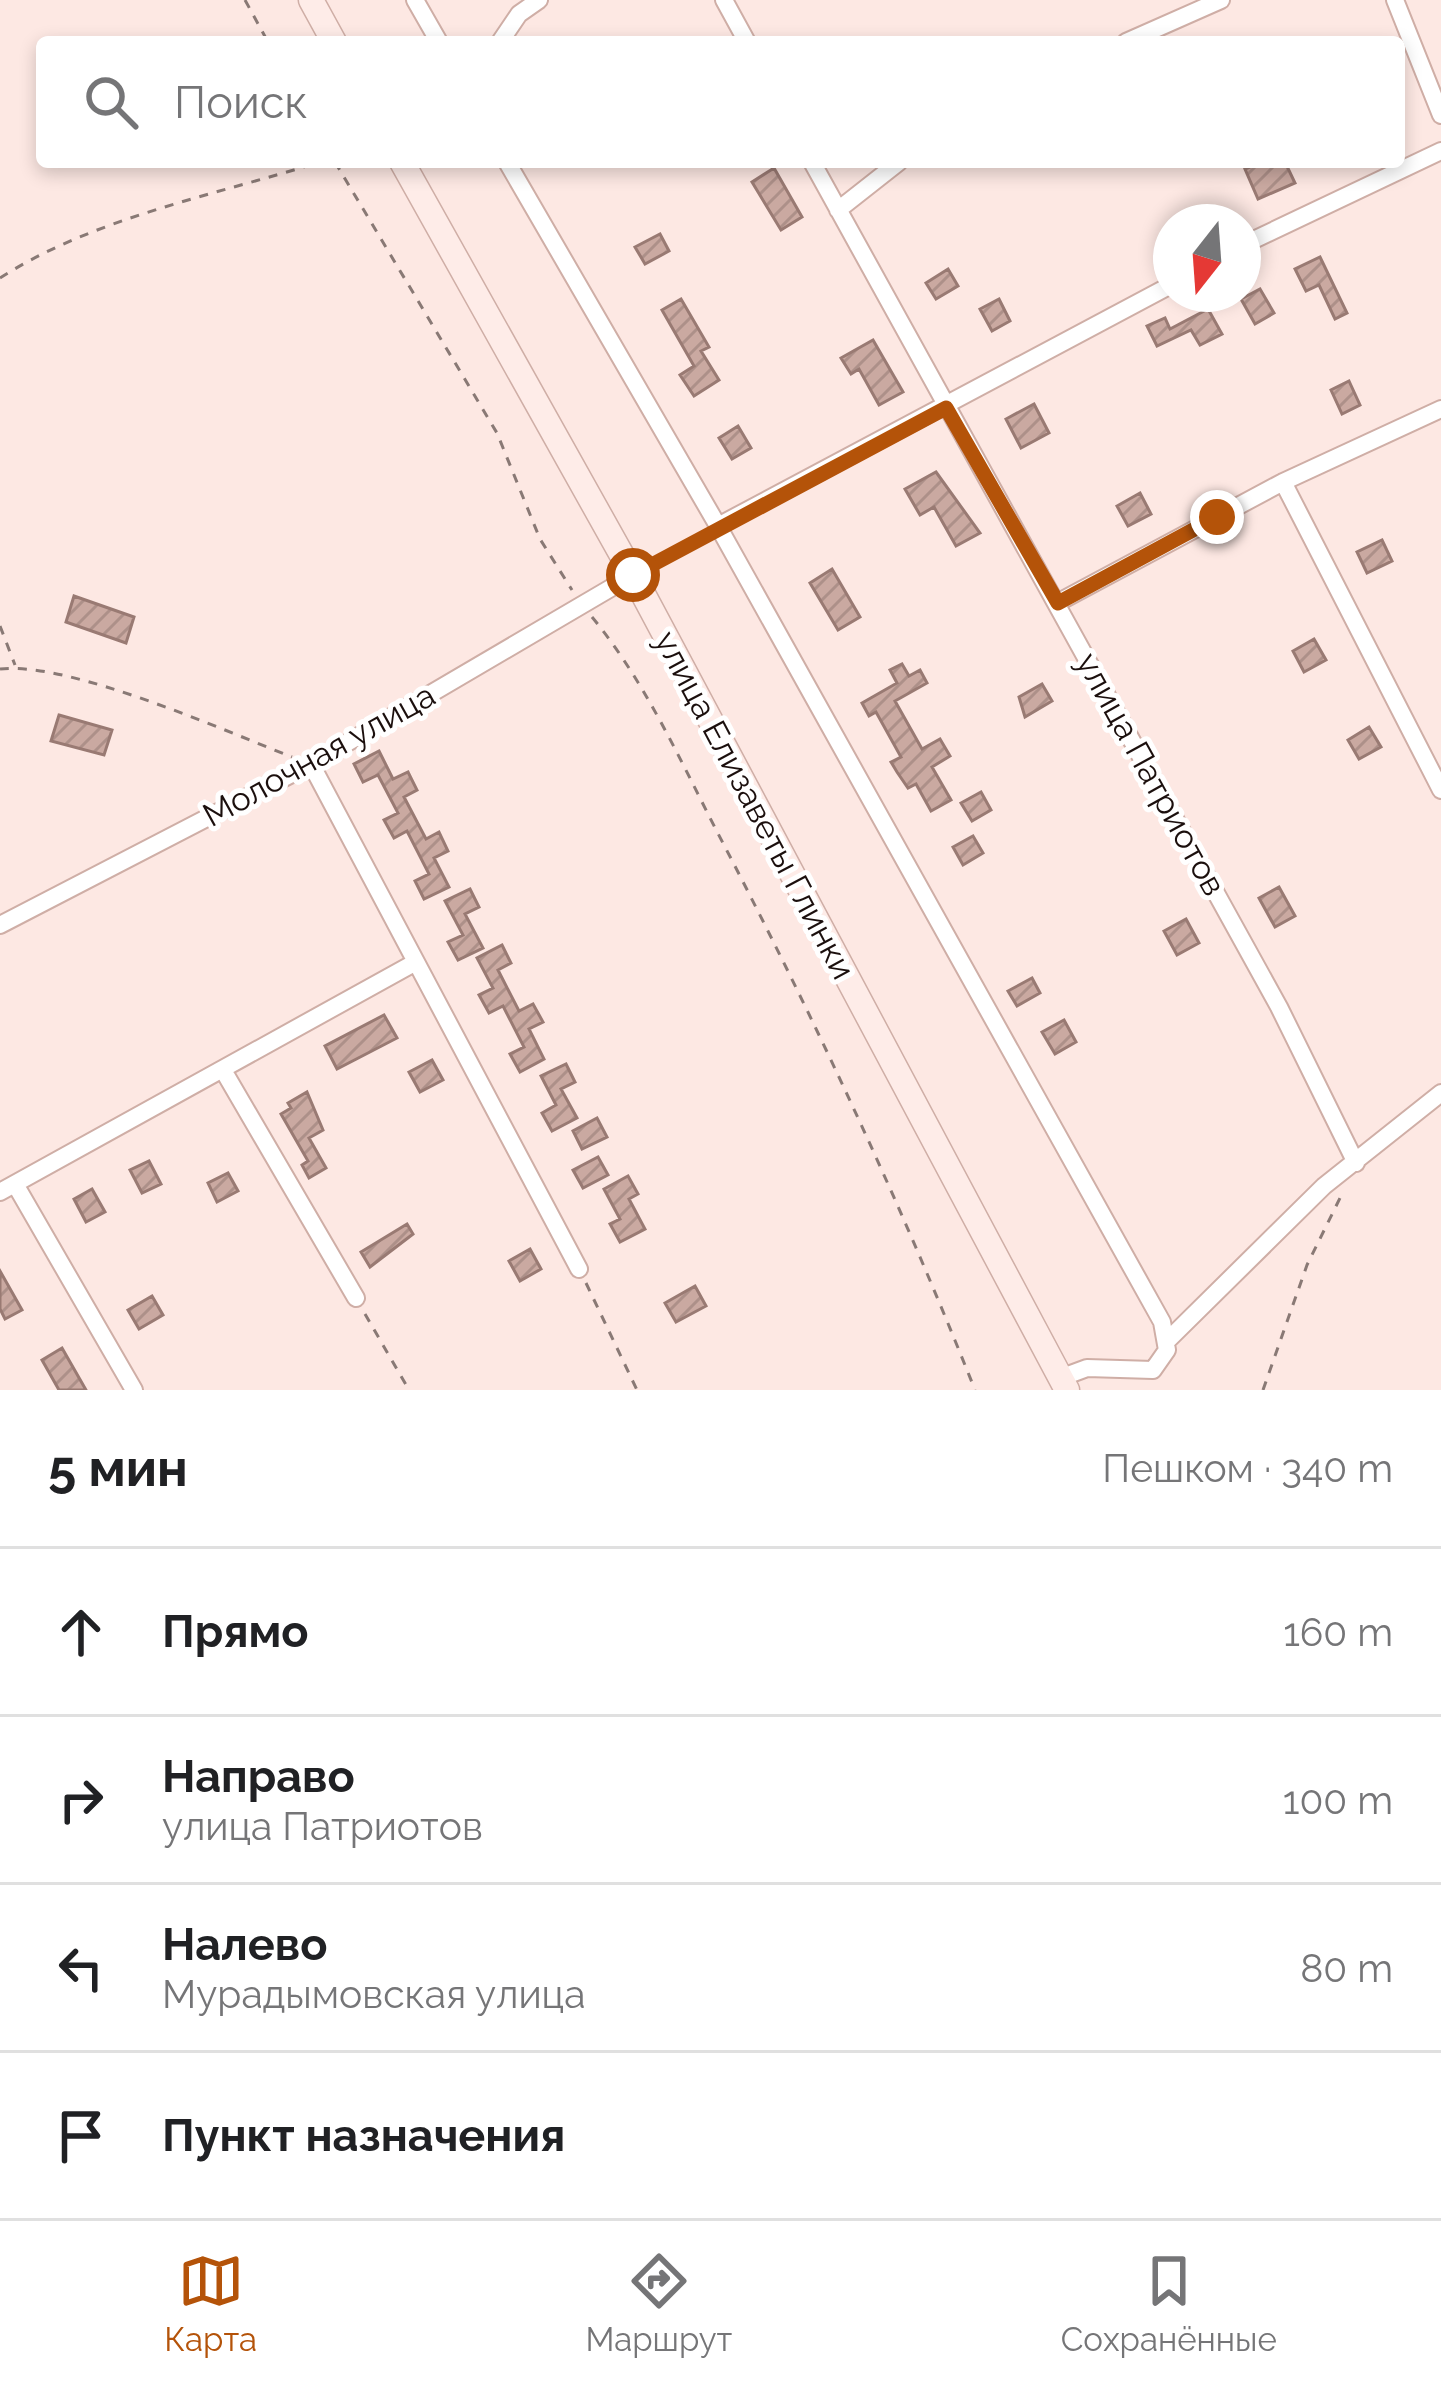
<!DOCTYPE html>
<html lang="ru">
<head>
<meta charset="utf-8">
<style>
  :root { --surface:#fff; --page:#f2f2f2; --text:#202124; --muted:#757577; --line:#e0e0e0; --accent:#b45309 }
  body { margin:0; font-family:Raleway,sans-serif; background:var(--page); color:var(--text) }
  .compass { position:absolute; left:1153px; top:204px; width:108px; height:108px; border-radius:50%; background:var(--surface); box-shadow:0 6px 18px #0003; rotate:197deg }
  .stop { position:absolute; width:36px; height:36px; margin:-27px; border:9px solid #b45309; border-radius:50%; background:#fff }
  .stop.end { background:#b45309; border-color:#fff; box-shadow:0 3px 12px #0008 }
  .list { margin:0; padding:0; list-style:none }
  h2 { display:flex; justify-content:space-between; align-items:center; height:156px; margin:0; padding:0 48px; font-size:51px }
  h2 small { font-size:39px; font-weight:400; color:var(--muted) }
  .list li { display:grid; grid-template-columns:78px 1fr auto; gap:36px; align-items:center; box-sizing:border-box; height:168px; padding:0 48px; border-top:3px solid var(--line) }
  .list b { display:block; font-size:45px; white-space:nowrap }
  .list p { margin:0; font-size:39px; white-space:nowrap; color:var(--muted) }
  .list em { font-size:39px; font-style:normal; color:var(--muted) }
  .icon { flex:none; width:66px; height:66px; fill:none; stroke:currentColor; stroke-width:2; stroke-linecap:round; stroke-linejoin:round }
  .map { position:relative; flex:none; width:1441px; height:1390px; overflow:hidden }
  .search { position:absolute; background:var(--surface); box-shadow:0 6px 18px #0003; left:36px; right:36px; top:36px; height:132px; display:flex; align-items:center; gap:30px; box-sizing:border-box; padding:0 42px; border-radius:12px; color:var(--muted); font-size:45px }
  .sheet { height:828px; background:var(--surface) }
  nav { display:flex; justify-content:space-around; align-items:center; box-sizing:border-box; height:168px; border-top:3px solid var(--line); background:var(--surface); font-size:33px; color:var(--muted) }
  nav a { display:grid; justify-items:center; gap:6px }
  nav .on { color:var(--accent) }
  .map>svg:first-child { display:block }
  .building { fill:url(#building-hatch); stroke:#997a73; stroke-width:3 }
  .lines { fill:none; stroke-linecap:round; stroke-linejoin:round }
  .street-casing { stroke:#cfaea6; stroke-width:20 }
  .secondary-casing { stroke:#cfaea6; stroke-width:27 }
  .path { stroke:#897975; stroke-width:3; stroke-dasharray:9 9; stroke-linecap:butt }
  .street { stroke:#fff; stroke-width:16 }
  .secondary { stroke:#feece8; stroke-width:24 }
  .route { stroke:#b45309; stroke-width:15 }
  .labels { text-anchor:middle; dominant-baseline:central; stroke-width:10; stroke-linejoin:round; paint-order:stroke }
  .street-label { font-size:33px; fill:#1b0f0d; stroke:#fff }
</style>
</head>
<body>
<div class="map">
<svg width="1441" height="1390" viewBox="0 0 1441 1390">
  <defs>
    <pattern id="building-hatch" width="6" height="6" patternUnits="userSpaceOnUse" patternTransform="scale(3)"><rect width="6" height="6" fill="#caa9a1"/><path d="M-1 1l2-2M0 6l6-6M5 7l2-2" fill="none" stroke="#ad9089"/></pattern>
  </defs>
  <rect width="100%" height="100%" fill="#fde8e3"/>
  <path class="building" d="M1262,162H1285L1295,183L1258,199L1245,169Z
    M774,168L802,217L781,230L752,182Z
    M660,234L669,251L645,264L635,247Z
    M1320,257L1347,313L1335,319L1319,285L1306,291L1295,269Z
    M948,269L958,286L936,299L926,283Z
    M1260,289L1274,313L1255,324L1241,299Z
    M681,299L709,347L701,351L719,380L694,396L680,375L694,366L662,310Z
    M999,299L1010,321L992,331L980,309Z
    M1208,309L1222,334L1200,345L1191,330L1157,346L1147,326L1165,318L1170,329Z
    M873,340L903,392L879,405L859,369L851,374L841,358Z
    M1349,381L1360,405L1342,414L1331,390Z
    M1034,404L1049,433L1021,448L1006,419Z
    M738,426L751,448L732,459L719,438Z
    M936,472L980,533L956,546L934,507L920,515L905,489Z
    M1140,493L1151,514L1128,526L1117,506Z
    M1382,540L1392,561L1367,573L1357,552Z
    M832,569L860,617L838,630L810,583Z
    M74,596L134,617L126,643L66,622Z
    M1314,639L1326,660L1304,672L1293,651Z
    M902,664L909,676L920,670L927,683L895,701L922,749L940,739L950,756L932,767L951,800L931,811L916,784L908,788L897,772L891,762L901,757L876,712L869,716L862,703L897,683L890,670Z
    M1042,684L1052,701L1025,717L1019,697Z
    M59,715L112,730L104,755L51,741Z
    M1369,727L1381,747L1359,759L1348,740Z
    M379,751L393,779L408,772L417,790L404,797L426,839L439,832L448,851L434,858L449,887L424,899L415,881L429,874L407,831L394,838L384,820L398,813L378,775L363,782L354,764Z
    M981,792L991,810L972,821L961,803Z
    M973,836L983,853L963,865L953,847Z
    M1279,887L1295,916L1275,927L1259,898Z
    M470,889L479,907L465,914L483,948L458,960L448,942L463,935L445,901Z
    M1186,919L1199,943L1177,955L1164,931Z
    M502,945L511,963L498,970L519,1011L533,1004L543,1022L529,1029L544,1059L520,1072L510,1054L524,1047L503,1006L489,1013L479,995L493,988L477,958Z
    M1032,978L1040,993L1017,1006L1008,991Z
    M384,1015L397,1038L337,1069L325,1046Z
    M1064,1020L1076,1042L1055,1054L1042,1032Z
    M432,1060L443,1080L420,1092L409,1072Z
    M566,1064L575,1082L561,1089L577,1118L552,1131L542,1113L556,1105L541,1076Z
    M307,1092L323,1130L309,1138L326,1168L309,1178L302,1165L308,1161L281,1114L291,1108L288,1103Z
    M597,1118L607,1137L582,1149L573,1131Z
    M598,1157L608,1175L583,1188L573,1170Z
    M149,1161L161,1184L142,1193L130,1170Z
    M228,1173L238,1191L217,1202L208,1183Z
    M628,1176L638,1194L629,1199L645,1229L620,1242L610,1224L620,1219L604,1189Z
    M92,1189L105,1212L86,1222L74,1199Z
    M407,1224L413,1234L370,1267L361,1252Z
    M530,1249L541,1269L520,1281L509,1261Z
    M0,1271L22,1310L5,1319L0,1309Z
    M695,1286L706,1306L676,1322L665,1303Z
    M152,1296L163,1315L139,1329L128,1310Z
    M62,1348L86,1390H59L42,1360Z"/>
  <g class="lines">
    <g class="street-casing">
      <path id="street" d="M415,0L439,42
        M724,0L747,42
        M1395,0L1441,115
        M500,42L519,14L539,0
        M1126,42L1221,0
        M507,162L718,526L1162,1322L1167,1350L1153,1370L1087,1368L1060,1378
        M812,162L1279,1007L1356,1163
        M838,210L899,162
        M1243,245L1441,151
        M1283,482L1441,790
        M718,526L1171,285
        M1057,603L1283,482L1441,409
        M311,764L579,1269
        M0,925L311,764L633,575
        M223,1070L356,1298
        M15,1184L134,1390
        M0,1192L416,962
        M1168,1340L1324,1186L1441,1093"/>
    </g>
    <g class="secondary-casing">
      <path id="secondary" d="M311,0L334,42
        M402,162L633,575L1067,1390"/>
    </g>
    <path class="path" d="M245,0L268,42
      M335,162L497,433L540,539L572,590
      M0,278C93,218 215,195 320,162
      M652,564L706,533
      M592,617C648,685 683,767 724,845C816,1022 901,1204 975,1390
      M0,626L15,665
      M0,669C68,661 223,730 292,757
      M586,1283L637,1390
      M365,1314L409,1390
      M1263,1390L1307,1265L1343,1192"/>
    <use href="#street" class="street"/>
    <use href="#secondary" class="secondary"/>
  </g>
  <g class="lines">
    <path class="route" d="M633,575L946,408L1058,603L1217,517"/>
  </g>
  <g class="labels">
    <g class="street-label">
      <text transform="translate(319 755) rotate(-29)">Молочная улица</text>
      <text transform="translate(1151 774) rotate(61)">улица Патриотов</text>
      <text transform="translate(755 805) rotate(62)">улица Елизаветы Глинки</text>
    </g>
  </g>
</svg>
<svg class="compass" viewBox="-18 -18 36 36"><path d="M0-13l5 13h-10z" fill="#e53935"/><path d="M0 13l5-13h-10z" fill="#757577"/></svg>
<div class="stop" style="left:633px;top:575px"></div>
<div class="stop end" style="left:1217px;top:517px"></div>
<div class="search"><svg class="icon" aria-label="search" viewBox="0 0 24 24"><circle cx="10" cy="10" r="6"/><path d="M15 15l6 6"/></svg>Поиск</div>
</div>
<section class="sheet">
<h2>5 мин<small>Пешком · 340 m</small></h2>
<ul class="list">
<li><svg class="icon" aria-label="ahead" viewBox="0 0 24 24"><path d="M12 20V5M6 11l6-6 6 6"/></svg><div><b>Прямо</b></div><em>160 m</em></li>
<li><svg class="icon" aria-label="right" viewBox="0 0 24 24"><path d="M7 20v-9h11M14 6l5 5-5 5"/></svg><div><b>Направо</b><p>улица Патриотов</p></div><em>100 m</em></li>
<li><svg class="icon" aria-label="left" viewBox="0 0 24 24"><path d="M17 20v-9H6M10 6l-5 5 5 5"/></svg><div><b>Налево</b><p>Мурадымовская улица</p></div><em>80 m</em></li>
<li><svg class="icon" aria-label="arrive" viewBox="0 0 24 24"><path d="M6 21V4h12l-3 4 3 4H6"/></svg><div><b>Пункт назначения</b></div></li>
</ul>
</section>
<nav>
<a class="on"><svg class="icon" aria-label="map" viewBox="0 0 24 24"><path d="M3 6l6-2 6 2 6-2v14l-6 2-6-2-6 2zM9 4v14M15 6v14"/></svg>Карта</a>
<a><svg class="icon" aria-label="directions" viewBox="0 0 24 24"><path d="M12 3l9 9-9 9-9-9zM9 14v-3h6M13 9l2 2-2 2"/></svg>Маршрут</a>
<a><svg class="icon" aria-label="saved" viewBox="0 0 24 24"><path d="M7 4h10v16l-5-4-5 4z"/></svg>Сохранённые</a>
</nav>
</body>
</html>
